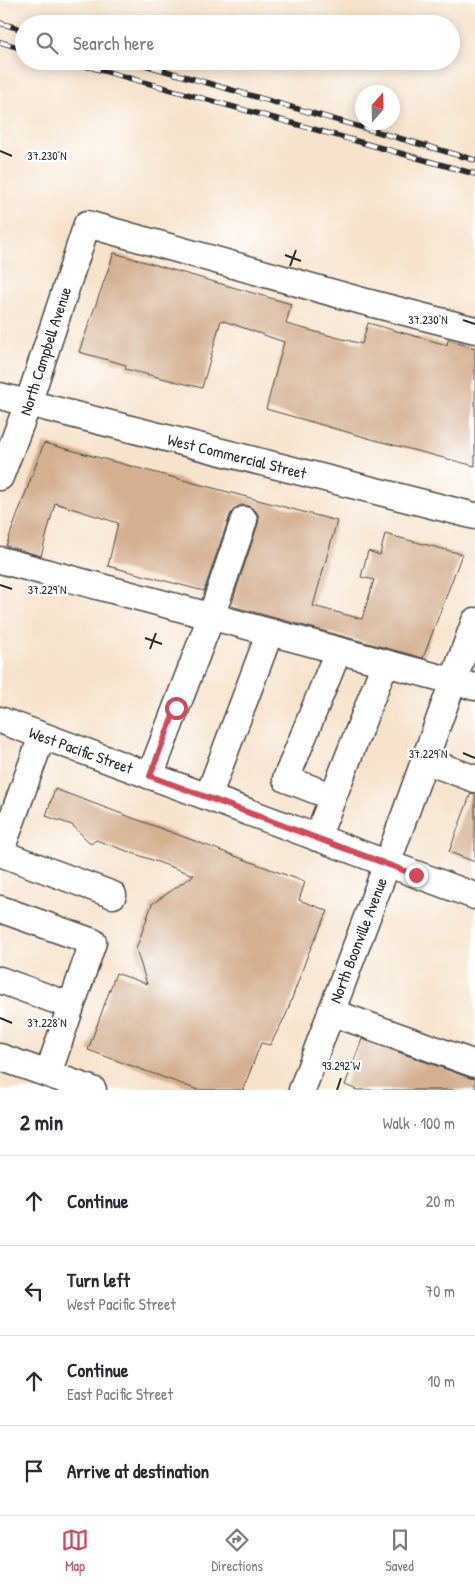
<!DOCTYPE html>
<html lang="en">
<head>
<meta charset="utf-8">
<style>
  :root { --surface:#fff; --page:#f7f7f7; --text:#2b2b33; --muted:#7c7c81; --line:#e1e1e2; --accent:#d1495b }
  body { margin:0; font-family:"Patrick Hand",sans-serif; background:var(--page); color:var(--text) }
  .compass { position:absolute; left:355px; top:85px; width:45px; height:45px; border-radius:50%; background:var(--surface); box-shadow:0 2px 12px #0003; rotate:20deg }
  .stop { position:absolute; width:15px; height:15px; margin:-11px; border:4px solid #d1495b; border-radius:50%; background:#fff }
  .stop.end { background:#d1495b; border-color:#fff; box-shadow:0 1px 5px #0008 }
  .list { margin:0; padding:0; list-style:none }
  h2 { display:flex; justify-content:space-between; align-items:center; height:65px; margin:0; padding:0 20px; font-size:21px }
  h2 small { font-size:16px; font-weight:400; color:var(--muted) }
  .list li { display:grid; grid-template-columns:32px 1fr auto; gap:15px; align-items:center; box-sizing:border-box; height:90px; padding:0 20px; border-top:1px solid var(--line) }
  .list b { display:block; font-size:19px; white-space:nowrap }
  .list p { margin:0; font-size:16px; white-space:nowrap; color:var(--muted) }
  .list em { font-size:16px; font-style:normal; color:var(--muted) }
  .icon { flex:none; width:28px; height:28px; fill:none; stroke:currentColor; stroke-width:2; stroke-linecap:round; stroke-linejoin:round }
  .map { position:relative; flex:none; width:475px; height:1090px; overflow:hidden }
  .search { position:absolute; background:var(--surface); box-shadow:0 2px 12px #0003; left:15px; right:15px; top:15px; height:55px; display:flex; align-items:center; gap:12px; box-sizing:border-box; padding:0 18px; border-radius:28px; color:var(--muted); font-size:19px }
  .sheet { height:425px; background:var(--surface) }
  nav { display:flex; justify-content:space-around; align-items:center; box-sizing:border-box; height:70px; border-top:1px solid var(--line); background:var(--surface); font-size:14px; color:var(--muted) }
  nav a { display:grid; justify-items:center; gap:2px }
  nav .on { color:var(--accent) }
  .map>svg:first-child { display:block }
  .building { fill:#d4af90 }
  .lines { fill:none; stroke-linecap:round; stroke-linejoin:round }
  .minor-casing { stroke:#4a4743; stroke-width:29 }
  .minor { stroke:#fff; stroke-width:26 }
  .rail-casing { stroke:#2b2b2b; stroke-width:5.5 }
  .rail { stroke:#fff; stroke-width:4; stroke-dasharray:11; stroke-linecap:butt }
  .route { stroke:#d1495b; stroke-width:6 }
  .ticks { fill:none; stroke:#2b2b2b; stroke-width:2 }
  .labels { text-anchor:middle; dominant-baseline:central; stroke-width:4.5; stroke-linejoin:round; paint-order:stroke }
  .street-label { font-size:16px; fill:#2b2b2b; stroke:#fff }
  .ticks-label { font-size:12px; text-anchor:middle; fill:#2b2b2b; stroke:#fff; stroke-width:4.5; stroke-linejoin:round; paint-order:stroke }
</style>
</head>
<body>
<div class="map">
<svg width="475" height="1090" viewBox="0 0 475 1090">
  <rect width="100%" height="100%" fill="#fff"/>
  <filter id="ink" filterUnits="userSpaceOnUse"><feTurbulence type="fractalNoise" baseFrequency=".02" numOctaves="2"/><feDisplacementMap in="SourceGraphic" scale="10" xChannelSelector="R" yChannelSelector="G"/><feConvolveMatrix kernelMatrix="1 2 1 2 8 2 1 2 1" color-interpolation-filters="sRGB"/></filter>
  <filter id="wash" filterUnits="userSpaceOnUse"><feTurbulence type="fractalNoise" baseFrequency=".0096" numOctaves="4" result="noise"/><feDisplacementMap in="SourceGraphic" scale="20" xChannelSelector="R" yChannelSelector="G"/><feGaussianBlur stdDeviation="1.12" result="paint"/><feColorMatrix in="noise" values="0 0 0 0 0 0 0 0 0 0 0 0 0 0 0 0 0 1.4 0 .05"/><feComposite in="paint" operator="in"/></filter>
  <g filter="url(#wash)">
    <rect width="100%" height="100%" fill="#f7e3cc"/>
    <g id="blocks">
      <path class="building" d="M114,253L291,304L286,324L335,337L362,344L368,323L447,345L448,340L475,348V466L382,442L266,409L284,342L221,320L202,388L125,369L126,365L79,352Z
        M44,443L337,521L313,606L362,619L374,580L361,577L368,551L380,555L385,534L462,554L423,658L231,606L258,524L259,517L256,511L248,506L241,505L235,508L230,515L204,591L108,566L118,523L55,503L41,556L6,546Z
        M55,789L305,882L299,900L328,911L308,954L286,1015L270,1045L261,1043L243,1090H198L88,1050L116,973L147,984L136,949L152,904L194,875L96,840L91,844L72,825L46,816Z
        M471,793L475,794V862L449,852Z
        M362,1039L470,1078L475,1079V1090H357L345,1085Z"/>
    </g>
  </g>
  <g filter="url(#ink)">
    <use href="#blocks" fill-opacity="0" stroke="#4a4743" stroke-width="1"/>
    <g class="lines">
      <g class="minor-casing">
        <path id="minor" d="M0,396L475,516
          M0,477L28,404L87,224L362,301L475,330
          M0,560L475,687
          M0,720L475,896
          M424,760L475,779
          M150,776L211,617L244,520
          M208,797L270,632
          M333,797L286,779L338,651
          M317,838L385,663
          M0,853L42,736
          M0,853L113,895
          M0,909L93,942L48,1074
          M0,980L71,1006
          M331,1012L475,1064
          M0,1057L93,1090
          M302,1090L387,864L475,621"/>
      </g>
      <use href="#minor" class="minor"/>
      <g class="rail-casing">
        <path id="rail" d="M0,23L24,30
          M0,42L24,49
          M68,61L475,174
          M131,61L475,160"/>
      </g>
      <use href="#rail" class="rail"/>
    </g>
  </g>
  <g class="lines" filter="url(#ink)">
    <path class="route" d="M176,708L150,776L416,875"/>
  </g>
  <path class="ticks" d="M0,151L12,156M285,255L301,261M290,266L296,250M463,320L475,324M0,585L12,589M145,638L162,644M150,649L156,633M463,753L475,758M0,1018L12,1023M337,1090L341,1078"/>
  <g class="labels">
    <g class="street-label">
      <text transform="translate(45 351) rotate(-72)">North Campbell Avenue</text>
      <text transform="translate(237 456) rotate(14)">West Commercial Street</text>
      <text transform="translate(81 750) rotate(20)">West Pacific Street</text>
      <text transform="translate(358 940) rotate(-69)">North Boonville Avenue</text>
    </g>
  </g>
  <g class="ticks-label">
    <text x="47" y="160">37.230°N</text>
    <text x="428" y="324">37.230°N</text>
    <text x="47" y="594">37.229°N</text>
    <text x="428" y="758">37.229°N</text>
    <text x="47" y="1027">37.228°N</text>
    <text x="341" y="1070">93.292°W</text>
  </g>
</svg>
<svg class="compass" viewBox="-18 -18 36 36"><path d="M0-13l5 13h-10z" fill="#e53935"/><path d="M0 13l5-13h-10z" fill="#7c7c81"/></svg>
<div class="stop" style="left:176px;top:708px"></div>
<div class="stop end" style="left:416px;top:875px"></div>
<div class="search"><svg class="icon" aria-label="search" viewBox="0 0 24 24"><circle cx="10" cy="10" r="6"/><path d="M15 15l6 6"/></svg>Search here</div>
</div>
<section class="sheet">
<h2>2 min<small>Walk · 100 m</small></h2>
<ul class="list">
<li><svg class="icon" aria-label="ahead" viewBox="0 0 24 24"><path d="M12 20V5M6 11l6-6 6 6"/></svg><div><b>Continue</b></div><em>20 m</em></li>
<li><svg class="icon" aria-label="left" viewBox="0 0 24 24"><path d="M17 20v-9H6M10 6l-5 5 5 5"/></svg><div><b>Turn left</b><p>West Pacific Street</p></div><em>70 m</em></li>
<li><svg class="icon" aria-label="ahead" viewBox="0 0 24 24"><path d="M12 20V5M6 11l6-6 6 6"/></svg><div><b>Continue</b><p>East Pacific Street</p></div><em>10 m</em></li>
<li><svg class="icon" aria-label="arrive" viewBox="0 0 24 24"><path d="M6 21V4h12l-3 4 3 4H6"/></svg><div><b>Arrive at destination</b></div></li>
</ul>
</section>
<nav>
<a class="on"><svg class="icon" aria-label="map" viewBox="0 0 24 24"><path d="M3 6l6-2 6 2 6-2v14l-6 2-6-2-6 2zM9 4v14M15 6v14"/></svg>Map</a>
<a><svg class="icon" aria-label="directions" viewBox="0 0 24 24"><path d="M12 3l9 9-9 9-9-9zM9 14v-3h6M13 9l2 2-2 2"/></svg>Directions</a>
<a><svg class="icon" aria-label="saved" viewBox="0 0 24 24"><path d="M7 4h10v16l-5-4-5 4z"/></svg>Saved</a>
</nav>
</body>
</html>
